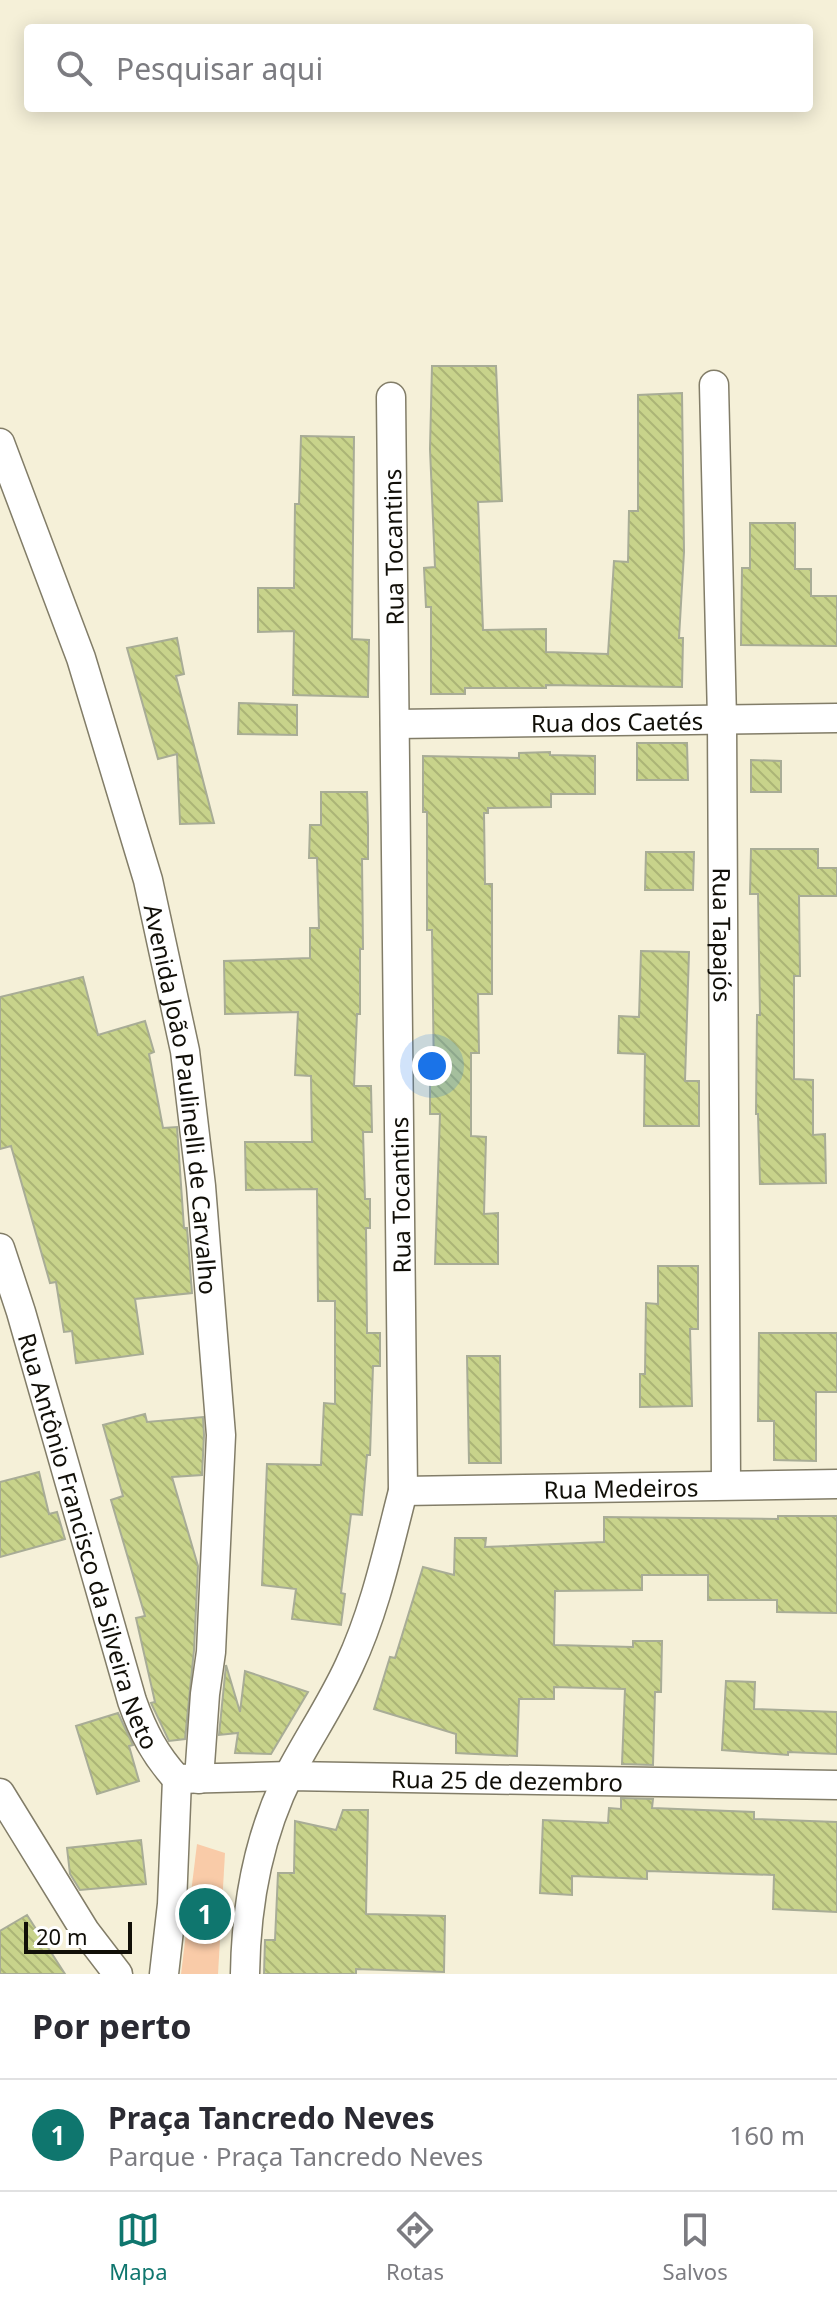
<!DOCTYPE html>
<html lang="pt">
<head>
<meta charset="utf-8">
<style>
  :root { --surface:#fff; --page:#f2f2f3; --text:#2b2b33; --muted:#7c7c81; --line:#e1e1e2; --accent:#0f766e }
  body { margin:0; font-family:"Noto Sans",sans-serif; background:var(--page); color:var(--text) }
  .scale { position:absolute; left:24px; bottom:20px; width:108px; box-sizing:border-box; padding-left:8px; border:4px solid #110f08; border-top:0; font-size:22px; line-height:28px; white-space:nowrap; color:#110f08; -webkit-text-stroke:6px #fff; paint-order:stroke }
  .you { position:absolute; left:432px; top:1066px; width:28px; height:28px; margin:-20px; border:6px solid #fff; border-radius:50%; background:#1a73e8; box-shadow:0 0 0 12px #1a73e833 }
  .badge { display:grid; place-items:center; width:52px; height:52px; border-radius:50%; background:var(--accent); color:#fff; font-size:26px; font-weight:700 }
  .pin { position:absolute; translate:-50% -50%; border:4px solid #fff; box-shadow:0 2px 8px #0006 }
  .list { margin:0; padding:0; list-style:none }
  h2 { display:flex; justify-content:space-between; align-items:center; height:104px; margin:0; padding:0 32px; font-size:34px }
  h2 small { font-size:26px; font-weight:400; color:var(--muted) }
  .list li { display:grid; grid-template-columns:52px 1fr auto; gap:24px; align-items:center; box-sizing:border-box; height:112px; padding:0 32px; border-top:2px solid var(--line) }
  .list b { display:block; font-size:30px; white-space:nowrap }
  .list p { margin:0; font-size:26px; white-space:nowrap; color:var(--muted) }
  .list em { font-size:26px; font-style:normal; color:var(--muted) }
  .icon { flex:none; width:44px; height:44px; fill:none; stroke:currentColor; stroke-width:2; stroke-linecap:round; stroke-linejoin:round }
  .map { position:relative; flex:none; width:837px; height:1974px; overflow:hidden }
  .search { position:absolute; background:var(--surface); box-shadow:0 4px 20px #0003; left:24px; right:24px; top:24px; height:88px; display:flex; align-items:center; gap:20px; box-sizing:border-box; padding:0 28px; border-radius:8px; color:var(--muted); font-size:30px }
  .sheet { height:216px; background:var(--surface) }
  nav { display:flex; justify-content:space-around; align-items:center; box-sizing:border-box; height:112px; border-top:2px solid var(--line); background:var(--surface); font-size:22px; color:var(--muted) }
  nav a { display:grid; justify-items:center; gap:4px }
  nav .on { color:var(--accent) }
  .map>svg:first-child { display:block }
  .park { fill:#f9cba8 }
  .building { fill:url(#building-back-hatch); stroke:#a8ac96; stroke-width:2 }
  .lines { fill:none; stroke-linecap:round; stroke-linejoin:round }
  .street-casing { stroke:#827d68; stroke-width:31 }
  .street { stroke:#fff; stroke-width:28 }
  .labels { text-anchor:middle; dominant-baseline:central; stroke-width:6; stroke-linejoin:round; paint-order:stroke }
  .street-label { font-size:24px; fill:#110f08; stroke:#fff }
</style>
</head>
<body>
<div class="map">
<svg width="837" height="1974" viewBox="0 0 837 1974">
  <defs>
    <pattern id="building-back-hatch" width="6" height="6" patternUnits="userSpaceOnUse" patternTransform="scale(2)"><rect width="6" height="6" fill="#c8d38b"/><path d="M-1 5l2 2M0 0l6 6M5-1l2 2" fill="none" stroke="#abb476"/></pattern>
  </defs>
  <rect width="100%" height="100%" fill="#f5f0d8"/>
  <path class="park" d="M197,1844L225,1853L218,1974H181Z"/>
  <path class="building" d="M432,366H496L502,501L478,502L483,630L546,629V652L608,654L614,561L628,562L629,511H638V395L682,393L684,552L679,638H683L682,687L546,685V688H465V694H431V607H426L424,568L435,567L430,449Z
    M301,436L354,437L352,639L369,640L368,697L293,695L294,631L258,632V588H294L295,504H299Z
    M750,523H795V569H811V596H837V646L741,645L742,568H750Z
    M177,638L184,674L176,676L214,823L180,824L177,754L158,759L127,648Z
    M239,703L297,705V735L238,734Z
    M637,743H687L688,780H637Z
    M550,752V755L595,756V794H551V807L488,808V813H484L485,884H492V994H478L479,1053H471V1136L486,1137L484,1214L498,1213V1264H435L440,1114H430V1081H434L432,930H427V812H423V756L519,758V753Z
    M751,760L781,761V792H751Z
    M321,792H367L368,826V859H362L363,949H360V1014H357L354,1086H371L372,1132H363L365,1199H370V1228H366L367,1333H380V1366H373L370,1455H367L362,1515L351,1514L341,1593L345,1594L341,1625L292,1619L296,1589L262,1585L267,1464L321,1465L324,1403L335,1404V1301H318L317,1189L246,1190L245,1142H312L311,1076L295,1075L298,1012L225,1014L224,961L310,958V928H319L317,858H309L310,825H321Z
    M751,849H818V868H837V896H799L800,976H794V1079L813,1080V1135L825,1134L826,1183L760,1184L758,1114H756L757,1015H760L758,894H750Z
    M646,852H694L693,890H645Z
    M641,951L689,952L685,1081H699V1126H644L645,1054L618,1053L619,1016L639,1017Z
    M83,977L98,1035L145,1021L154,1052L149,1054L163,1128L177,1127L184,1228H187L192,1293L135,1299L143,1354L76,1363L72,1331L64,1332L56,1282L50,1283L11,1146L0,1149V997Z
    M658,1266H698V1329H690L692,1406L640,1407V1374H645L646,1303L658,1304Z
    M759,1333H837V1392H816V1461L774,1460V1421H758Z
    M467,1356H500L501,1463H469Z
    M145,1414L147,1422L203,1417L204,1435L202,1475L172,1477L198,1566L194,1650L185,1739L169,1741L151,1703L155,1702L136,1618L145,1616L111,1500L123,1496L103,1425Z
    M39,1472L49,1514L57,1512L65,1539L0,1557V1482Z
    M778,1516H837V1613L777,1612V1600H708V1575H642V1590L555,1591L554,1645L633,1647V1641H662L661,1692H655L653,1765L622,1764L625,1689L554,1687V1699H519L517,1756L456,1753V1734L374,1709L390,1657L395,1658L423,1567L454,1575L455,1538H486L485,1547L604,1542V1517L778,1519Z
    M226,1665L240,1712L245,1671L308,1692L271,1754L235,1753L238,1733L219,1735Z
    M726,1681L755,1682L754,1709L837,1712V1754L788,1752V1755L722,1750Z
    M118,1713L133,1745L129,1746L139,1781L97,1794L76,1726Z
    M621,1798L653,1799L652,1808L754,1812V1819L837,1822V1912L773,1909L774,1875L647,1871V1879L572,1876V1895L540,1893L543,1820L608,1823L609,1808L621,1809Z
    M343,1810H368L366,1914L445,1916L444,1972L356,1969V1974H264L265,1940H275L278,1873H294L295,1821L336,1830Z
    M141,1840L146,1884L80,1890L70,1874L67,1848Z
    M27,1915L65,1974H0V1931Z"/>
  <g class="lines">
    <g class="street-casing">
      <g id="street">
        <path id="s1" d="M714,385L722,719L726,1485"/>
        <path id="s2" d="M0,443L81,658L148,880L185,1051L201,1186L221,1435L211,1652L205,1694L199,1779"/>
        <path id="s3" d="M395,724L837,718"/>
        <path id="s4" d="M0,1248L21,1312L132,1701C143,1732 155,1755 177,1779"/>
        <path id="s5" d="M403,1491L837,1484"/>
        <path id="s6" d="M177,1779L289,1776L837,1785"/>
        <path d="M0,1793L85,1931L118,1974"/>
        <path d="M164,1974L172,1904L177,1779"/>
        <path d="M245,1974C246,1904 258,1836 290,1773C309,1737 332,1703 349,1666C375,1611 388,1549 403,1491L391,397"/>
      </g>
    </g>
    <use href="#street" class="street"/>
  </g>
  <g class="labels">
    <g class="street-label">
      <text transform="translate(393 547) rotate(-91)">Rua Tocantins</text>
      <text stroke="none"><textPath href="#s3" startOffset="222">Rua dos Caetés</textPath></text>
      <text stroke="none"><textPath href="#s1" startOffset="550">Rua Tapajós</textPath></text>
      <text stroke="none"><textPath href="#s2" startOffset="684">Avenida João Paulinelli de Carvalho</textPath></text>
      <text transform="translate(400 1195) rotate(-91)">Rua Tocantins</text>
      <text stroke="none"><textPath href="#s5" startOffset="218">Rua Medeiros</textPath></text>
      <text stroke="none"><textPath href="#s4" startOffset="306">Rua Antônio Francisco da Silveira Neto</textPath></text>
      <text stroke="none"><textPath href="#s6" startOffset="330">Rua 25 de dezembro</textPath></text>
    </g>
  </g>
</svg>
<div class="scale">20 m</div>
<div class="you"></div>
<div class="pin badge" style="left:205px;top:1914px">1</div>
<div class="search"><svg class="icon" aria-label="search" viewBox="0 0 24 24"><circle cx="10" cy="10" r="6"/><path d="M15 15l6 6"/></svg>Pesquisar aqui</div>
</div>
<section class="sheet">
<h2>Por perto<small></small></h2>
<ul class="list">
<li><span class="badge">1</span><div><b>Praça Tancredo Neves</b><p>Parque · Praça Tancredo Neves</p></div><em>160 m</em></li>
</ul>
</section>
<nav>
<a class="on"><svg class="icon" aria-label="map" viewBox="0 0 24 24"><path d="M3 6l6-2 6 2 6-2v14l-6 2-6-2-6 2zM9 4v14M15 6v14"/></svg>Mapa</a>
<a><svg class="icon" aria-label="directions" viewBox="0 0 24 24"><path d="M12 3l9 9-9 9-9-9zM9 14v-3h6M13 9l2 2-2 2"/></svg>Rotas</a>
<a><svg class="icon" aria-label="saved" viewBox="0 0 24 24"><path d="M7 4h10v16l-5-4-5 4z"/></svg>Salvos</a>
</nav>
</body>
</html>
